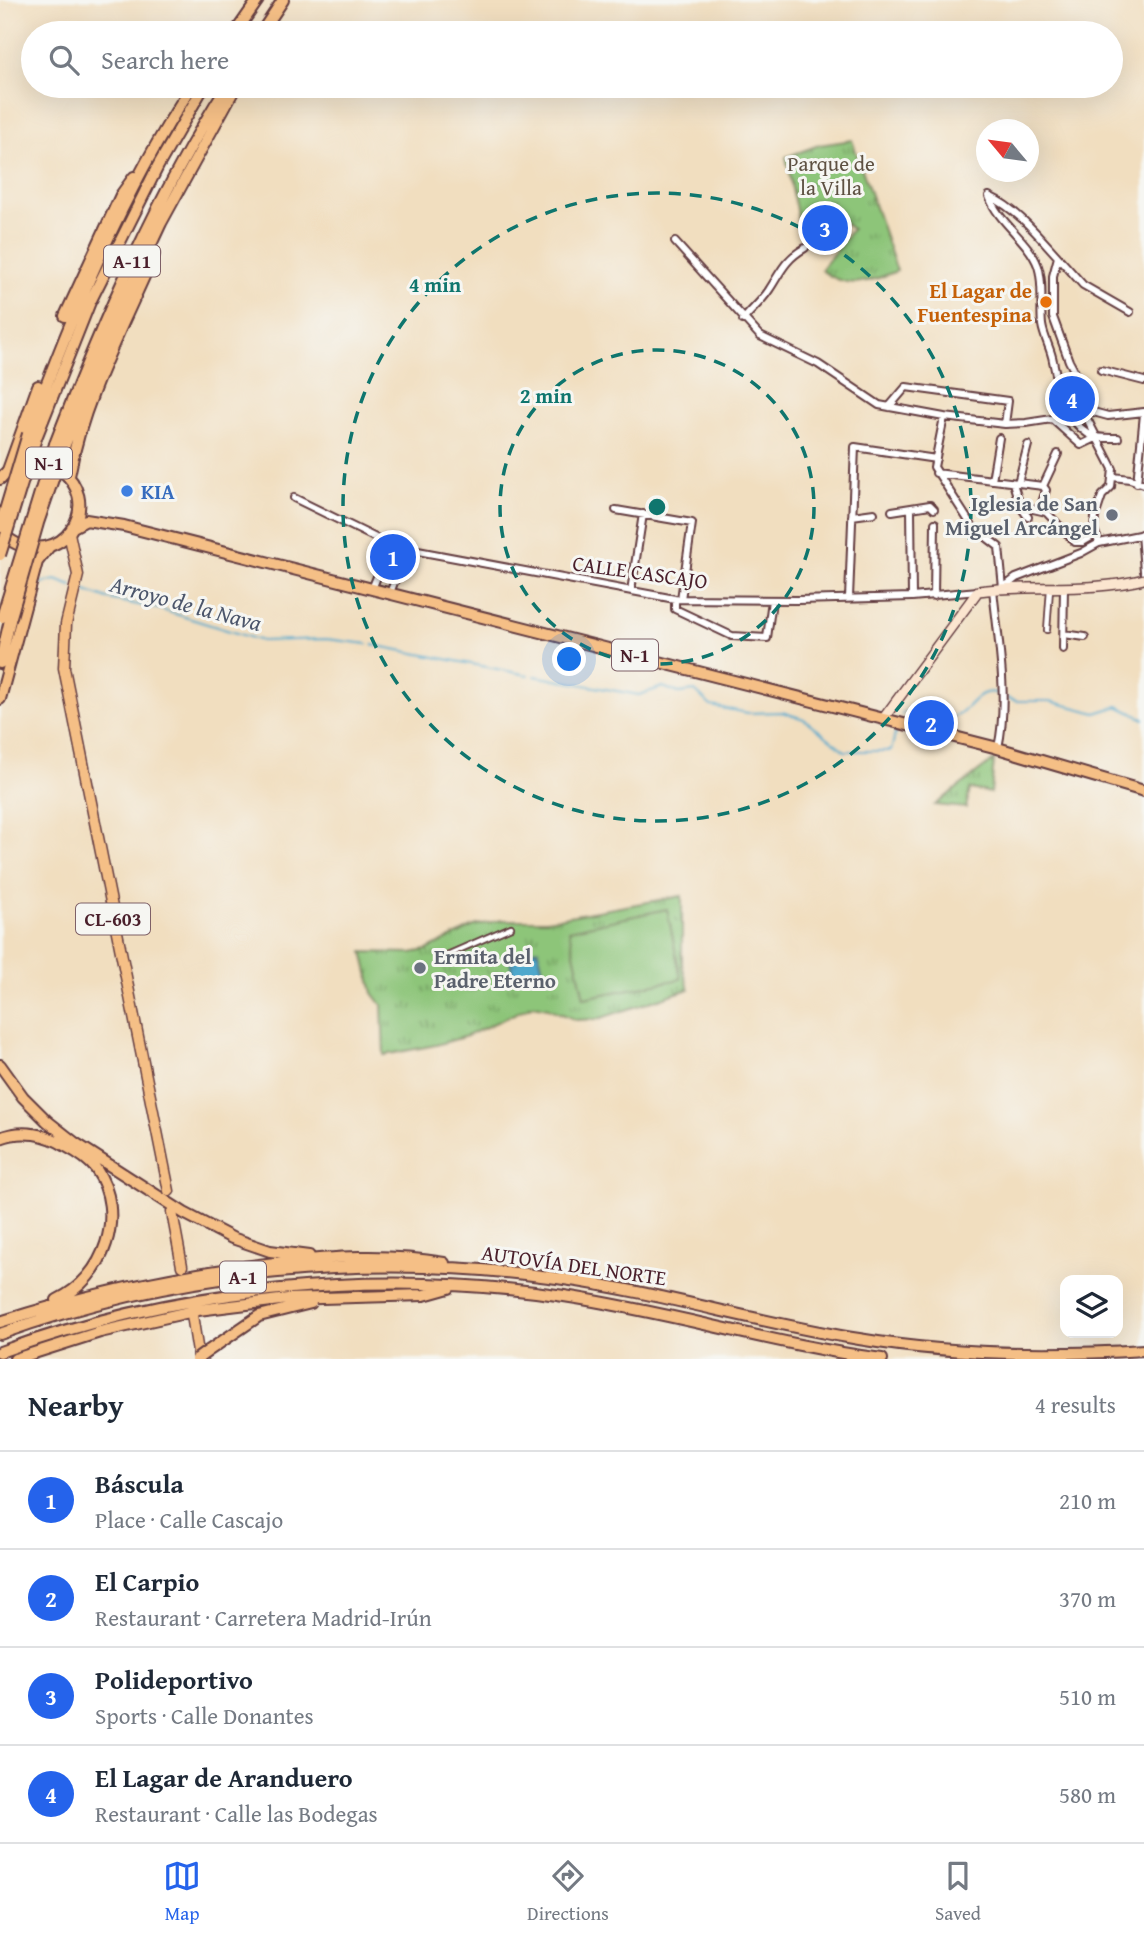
<!DOCTYPE html>
<html lang="en">
<head>
<meta charset="utf-8">
<style>
  :root { --surface:#fff; --page:#f6f6f7; --text:#1f2937; --muted:#747a83; --line:#e0e1e3; --accent:#2563eb }
  body { margin:0; font-family:"Gentium Book Plus",serif; background:var(--page); color:var(--text) }
  .controls { position:absolute; right:21px; bottom:21px; display:grid; overflow:hidden; border-radius:14px; box-shadow:0 7px 28px #0002 }
  .controls button { width:63px; height:63px; display:grid; place-items:center; padding:0; border:0; border-bottom:2px solid var(--line); background:var(--surface); color:var(--text); font:35px sans-serif }
  .compass { position:absolute; left:976px; top:119px; width:63px; height:63px; border-radius:50%; background:var(--surface); box-shadow:0 7px 28px #0002; rotate:299deg }
  .you { position:absolute; left:570px; top:660px; width:24px; height:24px; margin:-18px; border:5px solid #fff; border-radius:50%; background:#1a73e8; box-shadow:0 0 0 10px #1a73e833 }
  .badge { display:grid; place-items:center; width:46px; height:46px; border-radius:50%; background:var(--accent); color:#fff; font-size:23px; font-weight:700 }
  .pin { position:absolute; translate:-50% -50%; border:4px solid #fff; box-shadow:0 2px 7px #0006 }
  .list { margin:0; padding:0; list-style:none }
  h2 { display:flex; justify-content:space-between; align-items:center; height:91px; margin:0; padding:0 28px; font-size:30px }
  h2 small { font-size:23px; font-weight:400; color:var(--muted) }
  .list li { display:grid; grid-template-columns:46px 1fr auto; gap:21px; align-items:center; box-sizing:border-box; height:98px; padding:0 28px; border-top:2px solid var(--line) }
  .list b { display:block; font-size:26px; white-space:nowrap }
  .list p { margin:0; font-size:23px; white-space:nowrap; color:var(--muted) }
  .list em { font-size:23px; font-style:normal; color:var(--muted) }
  .icon { flex:none; width:38px; height:38px; fill:none; stroke:currentColor; stroke-width:2; stroke-linecap:round; stroke-linejoin:round }
  .map { position:relative; flex:none; width:1144px; height:1359px; overflow:hidden }
  .search { position:absolute; background:var(--surface); box-shadow:0 7px 28px #0002; left:21px; right:21px; top:21px; height:77px; display:flex; align-items:center; gap:18px; box-sizing:border-box; padding:0 24px; border-radius:38px; color:var(--muted); font-size:26px }
  .sheet { height:483px; background:var(--surface) }
  nav { display:flex; justify-content:space-around; align-items:center; box-sizing:border-box; height:98px; border-top:2px solid var(--line); background:var(--surface); font-size:19px; color:var(--muted) }
  nav a { display:grid; justify-items:center; gap:4px }
  nav .on { color:var(--accent) }
  .map>svg:first-child { display:block }
  .grass { fill:url(#grass-tufts); stroke:#6c7252; stroke-width:2 }
  .garden { fill:#8dc579; stroke:#6c7252; stroke-width:2 }
  .water { fill:url(#water-ripples); stroke:#4c647c; stroke-width:2 }
  .lines { fill:none; stroke-linecap:round; stroke-linejoin:round }
  .stream { stroke:#4fa8cc; stroke-width:2 }
  .pedestrian-casing { stroke:#633c41; stroke-width:8 }
  .minor-casing { stroke:#633c41; stroke-width:10 }
  .secondary-casing { stroke:#633c41; stroke-width:12 }
  .primary-casing { stroke:#633c41; stroke-width:13 }
  .trunk-casing { stroke:#633c41; stroke-width:14 }
  .motorway-casing { stroke:#633c41; stroke-width:14 }
  .pedestrian { stroke:#fff; stroke-width:4.5 }
  .minor { stroke:#fff; stroke-width:6 }
  .secondary { stroke:#fbe5cf; stroke-width:9 }
  .primary { stroke:#f5bf86; stroke-width:10 }
  .trunk { stroke:#f5bf86; stroke-width:10 }
  .motorway { stroke:#f5bf86; stroke-width:10 }
  .motorway-bridge-casing { stroke:#633c41; stroke-width:14; stroke-linecap:butt }
  .motorway-bridge { stroke:#f5bf86; stroke-width:10 }
  .ring { fill:none; stroke:#0f766e; stroke-width:3.5; stroke-dasharray:12 9 }
  .food-dot { fill:#e8710a; stroke:#f6f6f2; stroke-width:2.5 }
  .shop-dot { fill:#3f7fe0; stroke:#f6f6f2; stroke-width:2.5 }
  .worship-dot { fill:#6b7280; stroke:#f6f6f2; stroke-width:2.5 }
  .labels { text-anchor:middle; dominant-baseline:central; stroke-width:6; stroke-linejoin:round; paint-order:stroke }
  .shield { fill:#f6f6f2; stroke:#7e6067; stroke-width:2 }
  .shield-label { font-size:19px; font-weight:bold; fill:#4a1f2b }
  .park-label { font-size:21px; fill:#5e5142; stroke:#f6f6f2 }
  .food-label { font-size:21px; font-weight:bold; fill:#c56008; stroke:#f6f6f2; text-anchor:end }
  .shop-label { font-size:21px; font-weight:bold; fill:#366cbe; stroke:#f6f6f2; text-anchor:start }
  .worship-label { font-size:21px; font-weight:bold; fill:#5b616d; stroke:#f6f6f2; text-anchor:end }
  .street-label { font-size:21px; fill:#4a1f2b; stroke:#f6f6f2 }
  .water-label { font-size:23px; font-style:italic; fill:#4c566b; stroke:#f6f6f2 }
  .centre { fill:#0f766e; stroke:#f6f6f2; stroke-width:3.5 }
  .ring-label { font-size:21px; text-anchor:middle; font-weight:bold; fill:#0f766e; stroke:#f6f6f2; stroke-width:6; stroke-linejoin:round; paint-order:stroke }
</style>
</head>
<body>
<div class="map">
<svg width="1144" height="1359" viewBox="0 0 1144 1359">
  <defs>
    <pattern id="grass-tufts" width="24" height="20" patternUnits="userSpaceOnUse" patternTransform="scale(1.75)"><rect width="24" height="20" fill="#8dc579"/><path d="M3 7l-1-3M5 7V3M7 7l1-3M15 17l-1-3M17 17v-4M19 17l1-3" fill="none" stroke="#759f63"/></pattern>
    <pattern id="water-ripples" width="26" height="14" patternUnits="userSpaceOnUse" patternTransform="scale(1.75)"><rect width="26" height="14" fill="#4fa8cc"/><path d="M2 4q2-2 4 0t4 0M15 11q2-2 4 0t4 0" fill="none" stroke="#4488a6"/></pattern>
  </defs>
  <rect width="100%" height="100%" fill="#f6f6f2"/>
  <filter id="ink" filterUnits="userSpaceOnUse"><feTurbulence type="fractalNoise" baseFrequency=".0143" numOctaves="2"/><feDisplacementMap in="SourceGraphic" scale="14" xChannelSelector="R" yChannelSelector="G"/><feConvolveMatrix kernelMatrix="1 2 1 2 8 2 1 2 1" color-interpolation-filters="sRGB"/></filter>
  <filter id="wash" filterUnits="userSpaceOnUse"><feTurbulence type="fractalNoise" baseFrequency=".00686" numOctaves="4" result="noise"/><feDisplacementMap in="SourceGraphic" scale="28" xChannelSelector="R" yChannelSelector="G"/><feGaussianBlur stdDeviation="1.57" result="paint"/><feColorMatrix in="noise" values="0 0 0 0 0 0 0 0 0 0 0 0 0 0 0 0 0 1.4 0 .05"/><feComposite in="paint" operator="in"/></filter>
  <g filter="url(#wash)">
    <rect width="100%" height="100%" fill="#f1debf"/>
    <path class="grass" d="M852,140L897,271C869,282 848,291 821,270L852,229L817,203L799,226L786,157L819,145Z
      M994,760L991,793L970,789L966,808L935,805Z
      M682,896V965L689,989L598,1019L576,1020L548,1008L533,1005L467,1036L436,1045L384,1055L382,1005L373,993L363,952L411,953L427,950L474,926L502,920H547Z"/>
    <path class="garden" d="M667,909L681,979L584,998L569,930Z"/>
    <path class="water" d="M538,949L543,970L513,976L509,955Z"/>
    <g class="lines">
      <path class="stream" d="M37,584L56,580L72,586
        M80,589L108,599L159,609L262,641L326,639L368,644
        M373,645L528,675
        M535,676L639,695L663,687L679,693L695,691L711,706L748,713L782,712L804,719L845,751H891L896,730
        M1007,698L1017,701H1050L1096,713L1118,706L1144,719
        M902,714C919,699 935,721 951,718C970,713 976,685 999,694"/>
    </g>
  </g>
  <g filter="url(#ink)">
    <g class="lines">
      <g class="pedestrian-casing">
        <path id="pedestrian" d="M1047,630L1050,589
          M438,959L511,927"/>
      </g>
      <g class="minor-casing">
        <path id="minor" d="M989,196C1016,208 1038,235 1058,257L1053,276V317L1069,361L1077,376L1080,405L1113,469L1111,487L1102,496L1095,517L1094,529L1099,543
          M989,196C998,223 1028,239 1038,266C1044,284 1040,306 1042,325C1044,338 1051,349 1053,361C1059,387 1063,417 1087,433C1095,439 1108,438 1118,438
          M675,242L760,336L818,364L879,405L944,417L1005,424L1026,423L1052,419L1081,445L1098,437
          M1058,257L1083,285L1130,312
          M743,320C751,310 762,301 769,290C781,272 784,260 805,248
          M1101,370L1144,381
          M889,407L906,387L1008,401L1005,424
          M1082,409L1108,416L1144,412
          M944,417L934,467L972,526L999,547L1003,588
          M936,473L1043,486L1058,454
          M1113,477L1130,479L1144,484
          M992,480L999,438
          M1013,483L1020,506L1028,517
          M1018,483L1028,445
          M1137,483L1144,414
          M294,498L390,545
          M1020,506L1046,512L1075,542H1083L1095,535
          M911,508L912,597
          M1040,509L1046,490L1043,486
          M616,510L692,523L681,599
          M892,511L930,505L934,509
          M852,516L874,513
          M1141,534L1144,571
          M1003,588L1016,578L1081,553L1099,543L1144,534
          M372,589L390,545L407,549
          M993,589C998,641 1009,697 998,748
          M631,591L643,514
          M390,593L407,549L675,599L798,600L912,597L978,591
          M934,596L935,523
          M849,598L855,447L936,459
          M675,599V609L732,636L767,638L772,600
          M1064,634L1085,637
          M1063,649L1064,587"/>
      </g>
      <g class="secondary-casing">
        <path id="secondary" d="M883,719L978,591C1032,584 1090,593 1144,579"/>
      </g>
      <g class="primary-casing">
        <path id="primary" d="M69,533L78,575L66,624L64,668L169,1191
          M172,1212L182,1266
          M192,1315L199,1359"/>
      </g>
      <g class="trunk-casing">
        <path id="trunk" d="M0,479C35,434 103,483 71,530C65,539 55,545 45,547C27,550 13,545 1,532
          M73,527L86,520L124,526L994,747L1144,791"/>
      </g>
      <g class="motorway-casing">
        <path id="motorway" d="M235,33L258,0
          M261,33L283,0
          M65,316L121,195L134,177
          M28,434C71,316 123,191 192,86
          M36,438L90,302L158,166L204,86
          M55,444C103,320 156,198 227,86
          M64,447L110,332L161,223L236,86
          M8,470L38,386
          M69,476C83,398 123,326 154,254
          M0,663L10,620
          M0,699L37,562L49,547
          M0,1065L23,1097L47,1121L75,1143L184,1213L232,1238L270,1251L309,1256
          M0,1138C22,1129 47,1134 66,1146C77,1152 89,1159 96,1169C127,1214 105,1278 57,1300
          M0,1322C91,1293 180,1274 275,1263C332,1257 388,1253 444,1263
          M0,1334C176,1270 372,1252 557,1278C659,1292 758,1323 859,1339C953,1355 1049,1356 1144,1350
          M208,1351L259,1316L311,1303
          M0,1352C179,1287 376,1268 564,1296C671,1312 775,1345 882,1359
          M15,1359L100,1332L198,1310L288,1299L424,1295L449,1288"/>
      </g>
      <use href="#pedestrian" class="pedestrian"/>
      <use href="#minor" class="minor"/>
      <use href="#secondary" class="secondary"/>
      <use href="#primary" class="primary"/>
      <use href="#trunk" class="trunk"/>
      <use href="#motorway" class="motorway"/>
      <g class="motorway-bridge-casing">
        <path id="motorway-bridge" d="M0,527L28,434
          M0,555L36,438
          M2,617L55,444
          M10,620L38,523L64,447
          M197,1359L208,1351"/>
      </g>
      <use href="#motorway-bridge" class="motorway-bridge"/>
    </g>
  </g>
  <g class="ring">
    <circle cx="657" cy="507" r="157"/>
    <circle cx="657" cy="507" r="314"/>
  </g>
  <circle class="food-dot" cx="1046" cy="302" r="7"/>
  <circle class="shop-dot" cx="127" cy="491" r="7"/>
  <g class="worship-dot">
    <circle cx="1112" cy="515" r="7"/>
    <circle cx="420" cy="968" r="7"/>
  </g>
  <g class="labels">
    <g class="shield">
      <rect x="104" y="245.5" width="56" height="31" rx="5"/>
      <rect x="26" y="447.5" width="46" height="31" rx="5"/>
      <rect x="612" y="639.5" width="46" height="31" rx="5"/>
      <rect x="76" y="903.5" width="74" height="31" rx="5"/>
      <rect x="220" y="1261.5" width="46" height="31" rx="5"/>
    </g>
    <g class="shield-label">
      <text x="132" y="261">A-11</text>
      <text x="49" y="463">N-1</text>
      <text x="635" y="655">N-1</text>
      <text x="113" y="919">CL-603</text>
      <text x="243" y="1277">A-1</text>
    </g>
    <g class="park-label">
      <text x="831" y="163">Parque de<tspan x="831" dy="24">la Villa</tspan></text>
    </g>
    <g class="food-label">
      <text x="1032" y="290">El Lagar de<tspan x="1032" dy="24">Fuentespina</tspan></text>
    </g>
    <g class="shop-label">
      <text x="141" y="491">KIA</text>
    </g>
    <g class="worship-label">
      <text x="1098" y="503">Iglesia de San<tspan x="1098" dy="24">Miguel Arcángel</tspan></text>
      <text x="434" y="956" text-anchor="start">Ermita del<tspan x="434" dy="24">Padre Eterno</tspan></text>
    </g>
    <g class="street-label">
      <text transform="translate(640 572) rotate(8)">CALLE CASCAJO</text>
      <text transform="translate(574 1265) rotate(8)">AUTOVÍA DEL NORTE</text>
    </g>
    <g class="water-label">
      <text transform="translate(186 603) rotate(15)">Arroyo de la Nava</text>
    </g>
  </g>
  <circle cx="657" cy="507" r="10" class="centre"/>
  <g class="ring-label">
    <text x="435" y="292">4 min</text>
    <text x="546" y="403">2 min</text>
  </g>
</svg>
<div class="controls">
<button><svg class="icon" aria-label="layers" viewBox="0 0 24 24"><path d="M12 4l9 5-9 5-9-5zM3 14l9 5 9-5"/></svg></button>
</div>
<svg class="compass" viewBox="-18 -18 36 36"><path d="M0-13l5 13h-10z" fill="#e53935"/><path d="M0 13l5-13h-10z" fill="#747a83"/></svg>
<div class="you"></div>
<div class="pin badge" style="left:393px;top:557px">1</div>
<div class="pin badge" style="left:931px;top:723px">2</div>
<div class="pin badge" style="left:825px;top:228px">3</div>
<div class="pin badge" style="left:1072px;top:399px">4</div>
<div class="search"><svg class="icon" aria-label="search" viewBox="0 0 24 24"><circle cx="10" cy="10" r="6"/><path d="M15 15l6 6"/></svg>Search here</div>
</div>
<section class="sheet">
<h2>Nearby<small>4 results</small></h2>
<ul class="list">
<li><span class="badge">1</span><div><b>Báscula</b><p>Place · Calle Cascajo</p></div><em>210 m</em></li>
<li><span class="badge">2</span><div><b>El Carpio</b><p>Restaurant · Carretera Madrid-Irún</p></div><em>370 m</em></li>
<li><span class="badge">3</span><div><b>Polideportivo</b><p>Sports · Calle Donantes</p></div><em>510 m</em></li>
<li><span class="badge">4</span><div><b>El Lagar de Aranduero</b><p>Restaurant · Calle las Bodegas</p></div><em>580 m</em></li>
</ul>
</section>
<nav>
<a class="on"><svg class="icon" aria-label="map" viewBox="0 0 24 24"><path d="M3 6l6-2 6 2 6-2v14l-6 2-6-2-6 2zM9 4v14M15 6v14"/></svg>Map</a>
<a><svg class="icon" aria-label="directions" viewBox="0 0 24 24"><path d="M12 3l9 9-9 9-9-9zM9 14v-3h6M13 9l2 2-2 2"/></svg>Directions</a>
<a><svg class="icon" aria-label="saved" viewBox="0 0 24 24"><path d="M7 4h10v16l-5-4-5 4z"/></svg>Saved</a>
</nav>
</body>
</html>
